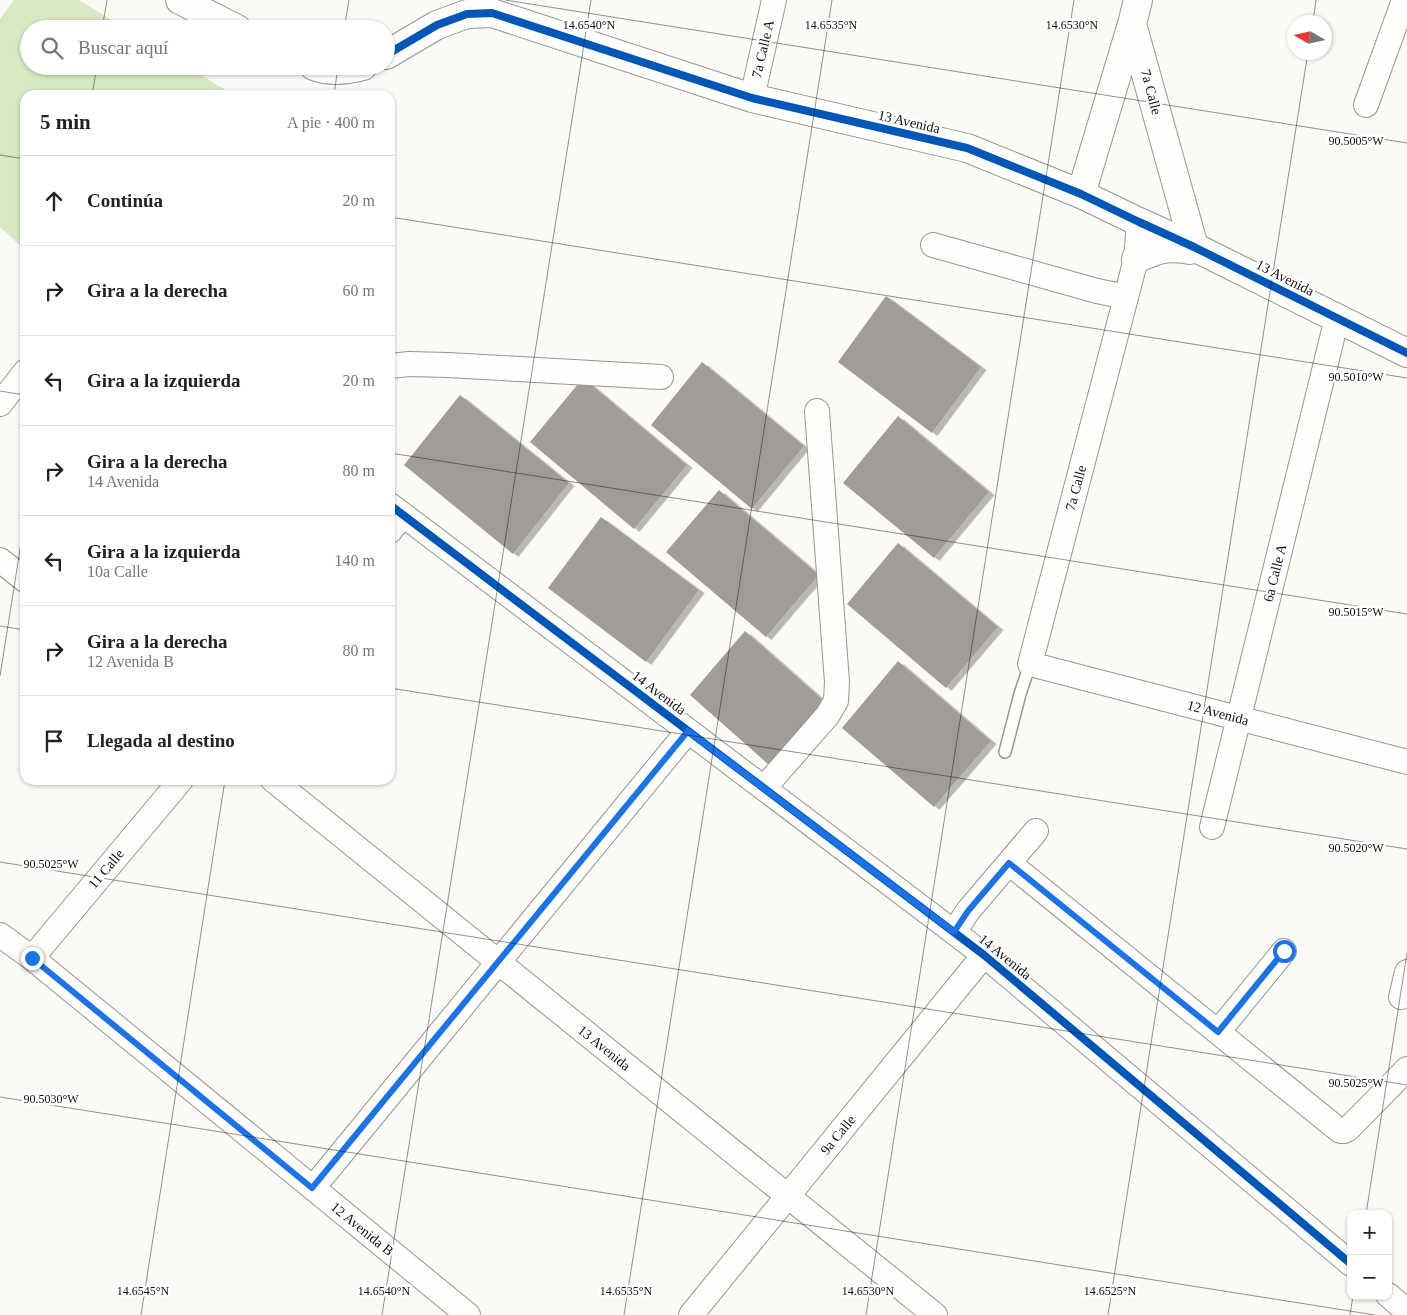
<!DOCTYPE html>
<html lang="es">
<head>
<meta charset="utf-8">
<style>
  :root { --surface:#fff; --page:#f2f2f2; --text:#222; --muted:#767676; --line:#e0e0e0 }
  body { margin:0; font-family:Georgia,serif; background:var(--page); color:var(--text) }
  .controls { position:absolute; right:15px; bottom:15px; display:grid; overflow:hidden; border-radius:10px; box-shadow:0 1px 4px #0004 }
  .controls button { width:45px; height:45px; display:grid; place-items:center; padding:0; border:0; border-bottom:1px solid var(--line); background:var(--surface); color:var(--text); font:25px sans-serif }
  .compass { position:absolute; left:1287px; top:15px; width:45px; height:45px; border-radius:50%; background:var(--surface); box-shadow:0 1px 4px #0004; rotate:279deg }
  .stop { position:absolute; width:15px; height:15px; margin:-11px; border:4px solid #1a73e8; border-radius:50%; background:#fff }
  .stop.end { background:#1a73e8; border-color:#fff; box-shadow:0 1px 5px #0008 }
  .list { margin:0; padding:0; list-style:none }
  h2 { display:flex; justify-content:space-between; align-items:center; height:65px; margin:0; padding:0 20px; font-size:21px }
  h2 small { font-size:16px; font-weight:400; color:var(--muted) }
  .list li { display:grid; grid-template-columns:32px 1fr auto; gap:15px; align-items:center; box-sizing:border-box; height:90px; padding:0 20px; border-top:1px solid var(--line) }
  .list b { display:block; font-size:19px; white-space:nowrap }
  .list p { margin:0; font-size:16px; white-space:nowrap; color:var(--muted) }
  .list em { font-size:16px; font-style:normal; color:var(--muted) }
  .icon { flex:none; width:28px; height:28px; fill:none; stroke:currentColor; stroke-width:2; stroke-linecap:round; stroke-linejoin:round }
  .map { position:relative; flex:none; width:1407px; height:1315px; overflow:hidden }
  .search { position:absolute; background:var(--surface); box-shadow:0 1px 4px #0004; left:20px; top:20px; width:375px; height:55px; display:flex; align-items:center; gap:12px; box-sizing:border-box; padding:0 18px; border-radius:28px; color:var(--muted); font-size:19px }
  .panel { position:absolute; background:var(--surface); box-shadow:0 1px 4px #0004; left:20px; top:90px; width:375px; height:695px; border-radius:15px }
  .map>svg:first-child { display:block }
  .forest { fill:#d7e9c2 }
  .building { fill:#a09d99; filter:url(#shadow) }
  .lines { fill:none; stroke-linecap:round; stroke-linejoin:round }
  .service-casing { stroke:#969592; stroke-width:14 }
  .minor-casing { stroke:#969592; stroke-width:26 }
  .tertiary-casing { stroke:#969592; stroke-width:30 }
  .service { stroke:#fffefd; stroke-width:11 }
  .minor { stroke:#fffefd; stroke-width:24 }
  .tertiary { stroke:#fffefd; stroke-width:28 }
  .cycleway-casing { stroke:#fff; stroke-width:11 }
  .cycleway { stroke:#0057b8; stroke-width:8 }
  .route { stroke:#1a73e8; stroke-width:6 }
  .ticks { fill:none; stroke:#0f0f0f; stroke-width:1; stroke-opacity:0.45 }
  .labels { text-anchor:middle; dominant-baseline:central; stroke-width:5; stroke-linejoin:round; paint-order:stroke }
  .street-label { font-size:14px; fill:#0f0f0f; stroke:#fff }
  .ticks-label { font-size:12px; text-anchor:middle; fill:#0f0f0f; stroke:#fff; stroke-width:5; stroke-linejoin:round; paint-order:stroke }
</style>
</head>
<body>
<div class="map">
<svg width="1407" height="1315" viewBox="0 0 1407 1315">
  <defs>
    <filter id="shadow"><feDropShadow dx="5.5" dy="3" stdDeviation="0" flood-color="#0004"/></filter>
  </defs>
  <rect width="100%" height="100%" fill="#fcfaf4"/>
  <path class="forest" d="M14,0H79L126,29H29V66H187L230,93L237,95H25V250L0,227V19Z"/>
  <path class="building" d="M886,296L981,367L932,433L838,362Z
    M702,362L804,446L752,509L651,425Z
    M583,378L687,465L634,529L530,442Z
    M460,395L569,483L513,554L404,465Z
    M898,416L989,492L934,558L843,483Z
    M719,490L819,575L766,637L666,552Z
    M601,517L699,590L646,662L548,588Z
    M898,543L998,627L946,688L847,604Z
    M745,631L824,701L769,765L690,695Z
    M898,661L991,741L934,807L842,728Z"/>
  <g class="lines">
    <g class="service-casing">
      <path id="service" d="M1005,752L1020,694L1030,664"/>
    </g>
    <g class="minor-casing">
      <path id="minor" d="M752,98L774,0
        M1366,105L1404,0
        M1139,222L1136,259L1030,664L1407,762
        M933,245L1097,291L1126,297
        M390,366L409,364L448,365L661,377
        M0,404L25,372
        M390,505L984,955L1351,1264
        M390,531L403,515
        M0,560L25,580
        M273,780L935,1315
        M764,788L827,716L836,701L837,682L817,411
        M1212,827L1337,318
        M1009,863L1340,1131H1344L1348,1129L1407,1069
        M954,932L968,911L1036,831
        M0,935L32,958L468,1315
        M32,958L181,780
        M1401,997L1407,972
        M1218,1032L1284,951
        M313,1188L688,731
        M1388,1295L1407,1311
        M691,1315L984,955"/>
    </g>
    <g class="tertiary-casing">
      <path id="tertiary" d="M180,0L237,29
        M1132,24L1194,247
        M386,55L437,25L467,14L492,13L752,98L967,148L1081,194L1139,222L1194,247L1407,353
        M314,66C329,72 348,70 363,66
        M1081,194L1132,24L1138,0
        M1136,259C1158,249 1165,246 1190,250"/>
    </g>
    <use href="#service" class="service"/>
    <use href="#minor" class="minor"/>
    <use href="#tertiary" class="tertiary"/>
    <g class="cycleway-casing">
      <path id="cycleway" d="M386,55L437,25L467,14L492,13L752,98L967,148L1081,194L1139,222L1194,247L1407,353
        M390,505L984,955L1351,1264"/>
    </g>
    <use href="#cycleway" class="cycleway"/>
  </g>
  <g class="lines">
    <path class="route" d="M32,958L312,1188L688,731L954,932L968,911L1009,863L1218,1032L1284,951"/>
  </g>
  <path class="ticks" d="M505,0L1407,143M1313,22L1316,0M102,29L107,0M344,29L349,0M92,95L97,66M334,95L338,66M0,155L25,159M390,217L1407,378M0,391L25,395M390,453L1407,614M0,626L25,630M0,676L25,518M390,688L1407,849M0,862L1407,1085M0,1097L1375,1315M1366,1214L1407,953M141,1315L225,780M382,1315L591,0M624,1315L832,0M866,1315L1074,0M1108,1315L1308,52M1350,1315L1353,1296"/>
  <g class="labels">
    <g class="street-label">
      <text transform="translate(763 49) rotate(-77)">7a Calle A</text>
      <text transform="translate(1151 92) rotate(75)">7a Calle</text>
      <text transform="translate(909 122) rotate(13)">13 Avenida</text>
      <text transform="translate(1285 278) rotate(27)">13 Avenida</text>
      <text transform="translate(1076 488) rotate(-75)">7a Calle</text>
      <text transform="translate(1275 573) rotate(-76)">6a Calle A</text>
      <text transform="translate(659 693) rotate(37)">14 Avenida</text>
      <text transform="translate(1218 713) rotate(15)">12 Avenida</text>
      <text transform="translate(106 869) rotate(-50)">11 Calle</text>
      <text transform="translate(1005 957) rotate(39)">14 Avenida</text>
      <text transform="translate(604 1048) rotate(39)">13 Avenida</text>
      <text transform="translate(838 1135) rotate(-51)">9a Calle</text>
      <text transform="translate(362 1229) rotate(39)">12 Avenida B</text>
    </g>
  </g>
  <g class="ticks-label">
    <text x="589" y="29">14.6540°N</text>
    <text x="1072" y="29">14.6530°N</text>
    <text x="831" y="29">14.6535°N</text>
    <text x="1356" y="145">90.5005°W</text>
    <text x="1356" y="381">90.5010°W</text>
    <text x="1356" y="616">90.5015°W</text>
    <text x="1356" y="852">90.5020°W</text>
    <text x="51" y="868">90.5025°W</text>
    <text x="1356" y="1087">90.5025°W</text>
    <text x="51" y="1103">90.5030°W</text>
    <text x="143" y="1295">14.6545°N</text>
    <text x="384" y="1295">14.6540°N</text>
    <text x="626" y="1295">14.6535°N</text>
    <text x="868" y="1295">14.6530°N</text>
    <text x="1110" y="1295">14.6525°N</text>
  </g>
</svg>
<div class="controls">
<button>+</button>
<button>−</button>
</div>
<svg class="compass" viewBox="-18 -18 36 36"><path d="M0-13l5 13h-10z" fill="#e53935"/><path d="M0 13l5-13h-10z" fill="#767676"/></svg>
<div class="stop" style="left:1284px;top:951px"></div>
<div class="stop end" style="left:32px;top:958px"></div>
<div class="search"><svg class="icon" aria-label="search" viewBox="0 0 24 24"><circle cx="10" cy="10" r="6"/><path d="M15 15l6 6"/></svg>Buscar aquí</div>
<section class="panel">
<h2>5 min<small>A pie · 400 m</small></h2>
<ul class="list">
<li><svg class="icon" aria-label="ahead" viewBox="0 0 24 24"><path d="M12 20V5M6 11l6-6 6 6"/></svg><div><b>Continúa</b></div><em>20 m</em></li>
<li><svg class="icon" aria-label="right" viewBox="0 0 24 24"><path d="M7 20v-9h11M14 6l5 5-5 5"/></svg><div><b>Gira a la derecha</b></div><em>60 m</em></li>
<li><svg class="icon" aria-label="left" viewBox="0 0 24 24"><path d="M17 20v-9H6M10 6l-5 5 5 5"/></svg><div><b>Gira a la izquierda</b></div><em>20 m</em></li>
<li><svg class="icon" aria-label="right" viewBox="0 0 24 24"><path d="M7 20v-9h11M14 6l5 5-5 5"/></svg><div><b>Gira a la derecha</b><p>14 Avenida</p></div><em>80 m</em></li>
<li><svg class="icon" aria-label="left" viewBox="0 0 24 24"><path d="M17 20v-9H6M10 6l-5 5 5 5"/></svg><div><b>Gira a la izquierda</b><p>10a Calle</p></div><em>140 m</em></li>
<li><svg class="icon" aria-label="right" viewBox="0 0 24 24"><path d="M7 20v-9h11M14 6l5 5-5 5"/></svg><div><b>Gira a la derecha</b><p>12 Avenida B</p></div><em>80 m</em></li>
<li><svg class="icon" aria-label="arrive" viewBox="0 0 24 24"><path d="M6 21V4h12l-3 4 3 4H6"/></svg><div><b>Llegada al destino</b></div></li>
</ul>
</section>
</div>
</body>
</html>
